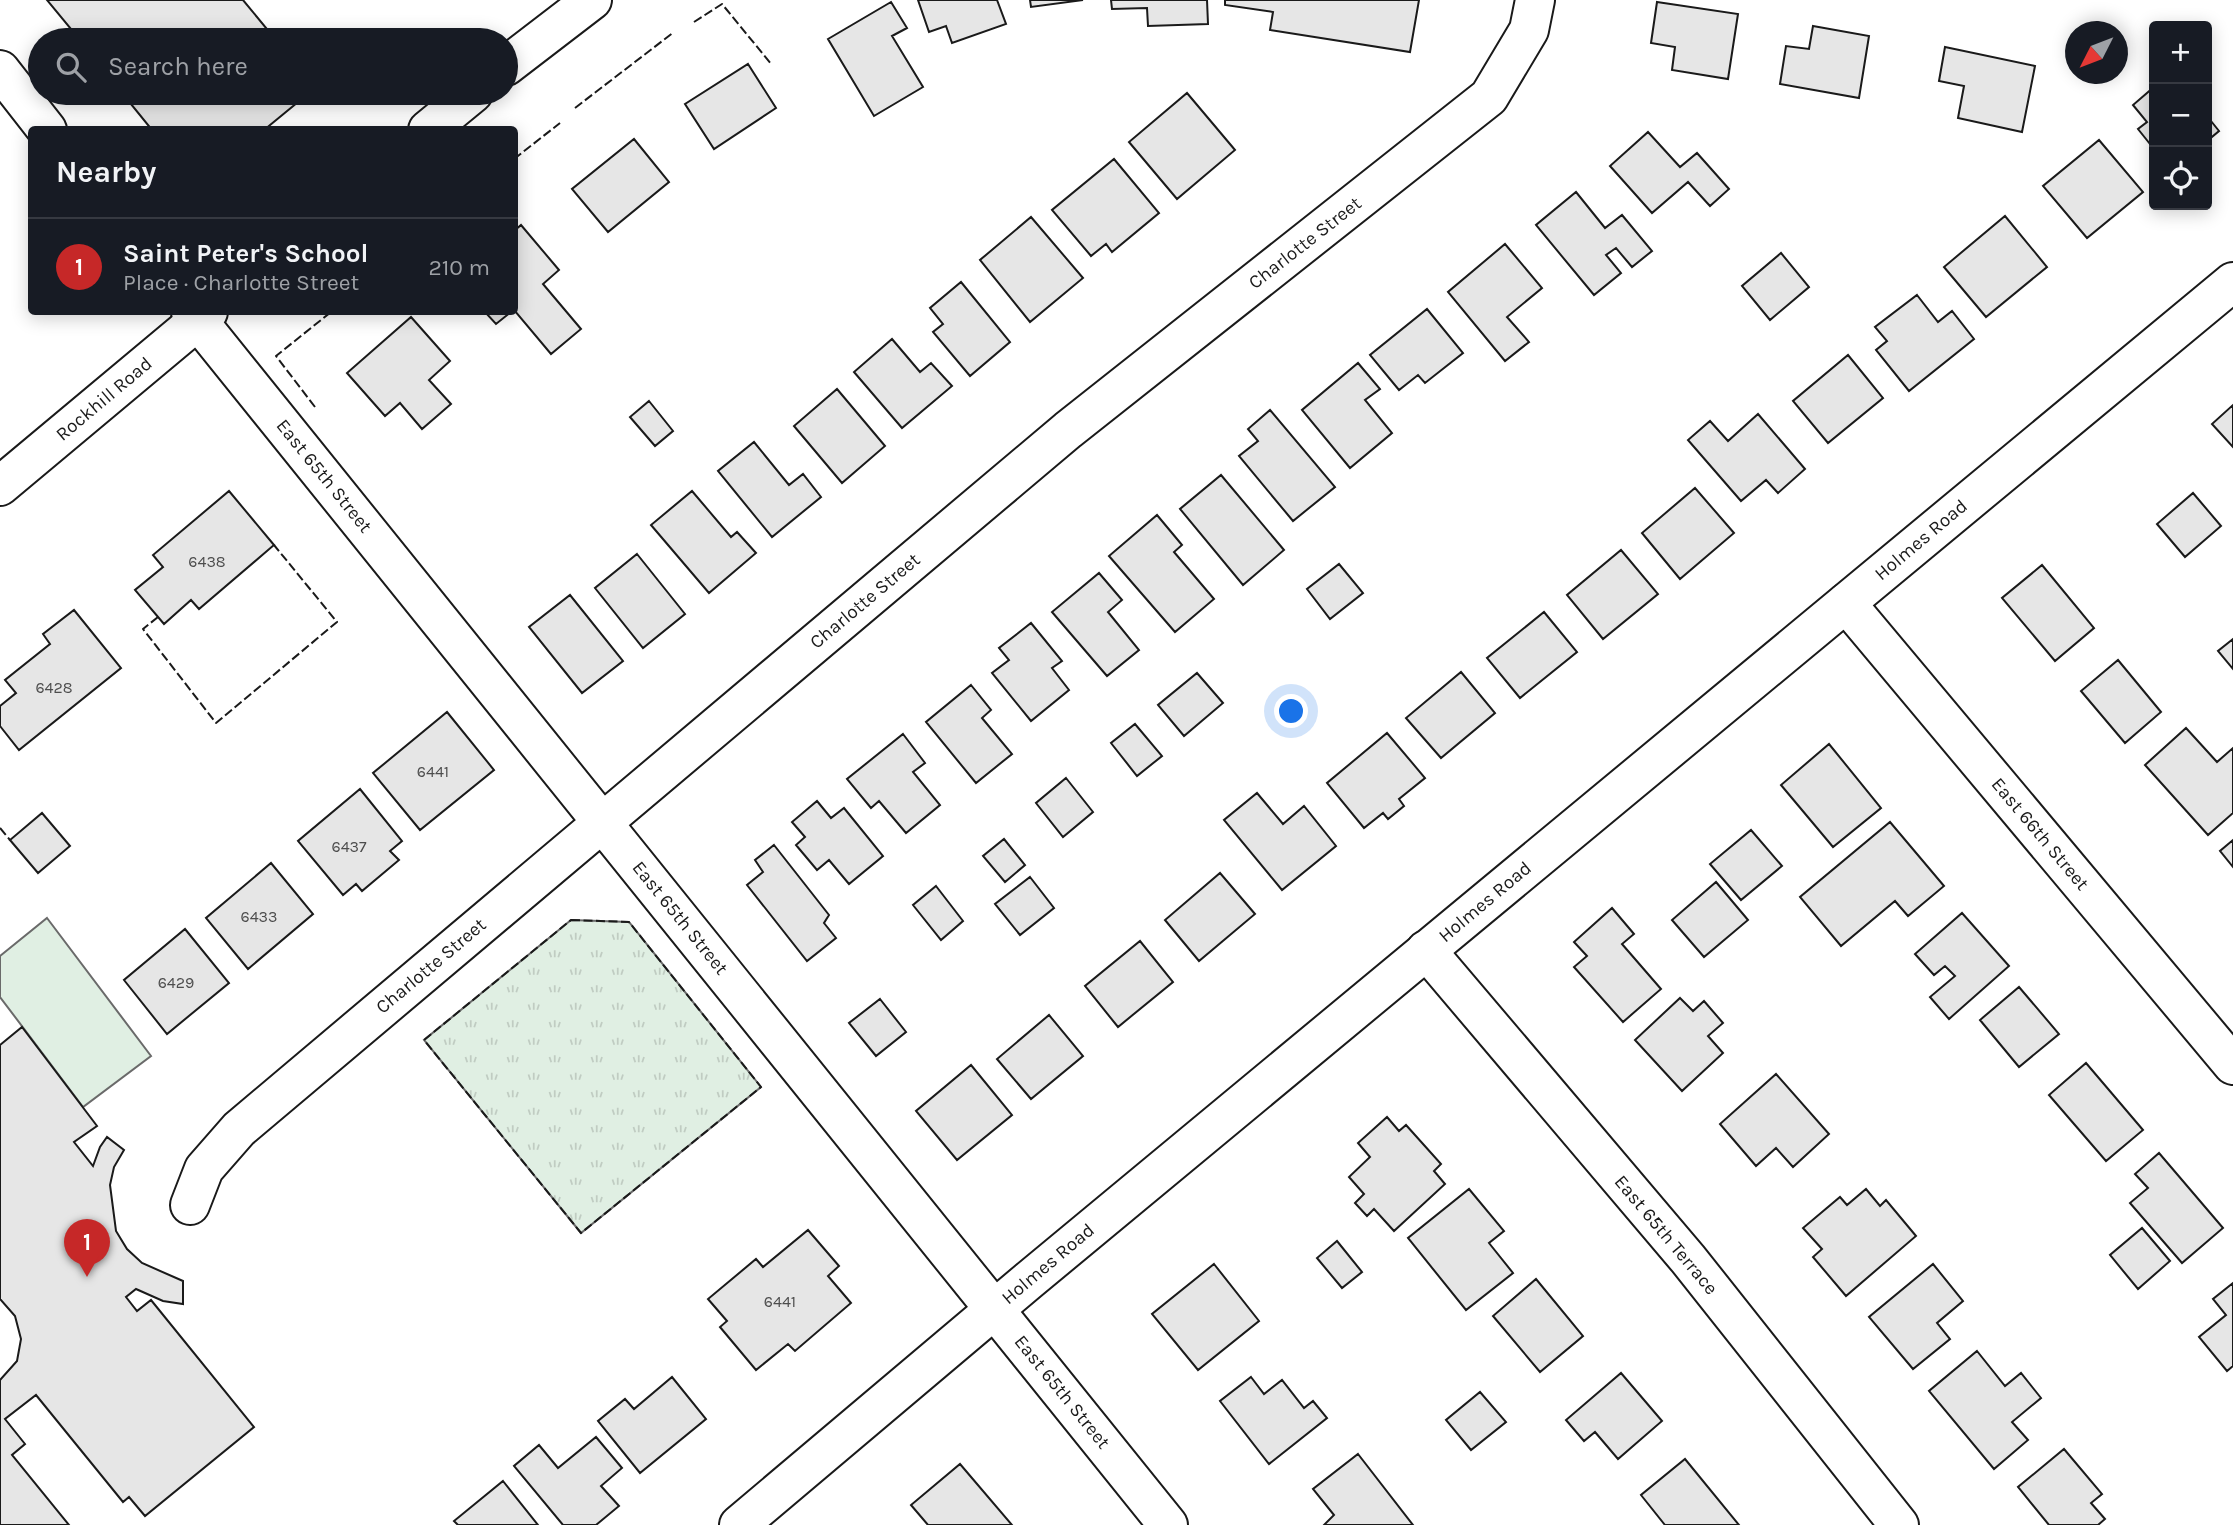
<!DOCTYPE html>
<html lang="en">
<head>
<meta charset="utf-8">
<style>
  :root { --surface:#171b24; --page:#242831; --text:#f1f3f6; --muted:#9ea1a6; --line:#363941; --accent:#c62828 }
  body { margin:0; font-family:Karla,sans-serif; background:var(--page); color:var(--text) }
  .controls { position:absolute; right:21px; top:21px; display:grid; overflow:hidden; border-radius:7px; box-shadow:0 4px 18px #0003 }
  .controls button { width:63px; height:63px; display:grid; place-items:center; padding:0; border:0; border-bottom:2px solid var(--line); background:var(--surface); color:var(--text); font:35px sans-serif }
  .compass { position:absolute; left:2065px; top:21px; width:63px; height:63px; border-radius:50%; background:var(--surface); box-shadow:0 4px 18px #0003; rotate:228deg }
  .you { position:absolute; left:1292px; top:712px; width:24px; height:24px; margin:-18px; border:5px solid #fff; border-radius:50%; background:#1a73e8; box-shadow:0 0 0 10px #1a73e833 }
  .badge { display:grid; place-items:center; width:46px; height:46px; border-radius:50%; background:var(--accent); color:#fff; font-size:23px; font-weight:700 }
  .pin { position:absolute; translate:-50% -58px; filter:drop-shadow(0 2px 4px #0008) }
  .pin::after { content:''; position:absolute; top:37px; width:24px; height:21px; background:inherit; clip-path:polygon(0 0,100% 0,50% 100%) }
  .list { margin:0; padding:0; list-style:none }
  h2 { display:flex; justify-content:space-between; align-items:center; height:91px; margin:0; padding:0 28px; font-size:30px }
  h2 small { font-size:23px; font-weight:400; color:var(--muted) }
  .list li { display:grid; grid-template-columns:46px 1fr auto; gap:21px; align-items:center; box-sizing:border-box; height:98px; padding:0 28px; border-top:2px solid var(--line) }
  .list b { display:block; font-size:26px; white-space:nowrap }
  .list p { margin:0; font-size:23px; white-space:nowrap; color:var(--muted) }
  .list em { font-size:23px; font-style:normal; color:var(--muted) }
  .icon { flex:none; width:38px; height:38px; fill:none; stroke:currentColor; stroke-width:2; stroke-linecap:round; stroke-linejoin:round }
  .map { position:relative; flex:none; width:2233px; height:1525px; overflow:hidden }
  .search { position:absolute; background:var(--surface); box-shadow:0 4px 18px #0003; left:28px; top:28px; width:490px; height:77px; display:flex; align-items:center; gap:18px; box-sizing:border-box; padding:0 24px; border-radius:38px; color:var(--muted); font-size:26px }
  .panel { position:absolute; background:var(--surface); box-shadow:0 4px 18px #0003; left:28px; top:126px; width:490px; height:189px; border-radius:7px }
  .map>svg:first-child { display:block }
  .grass { fill:url(#grass-tufts); stroke:#6a6a6a; stroke-width:2 }
  .garden { fill:#e0efe3; stroke:#6a6a6a; stroke-width:2 }
  .building { fill:#e6e6e6; stroke:#1a1a1a; stroke-width:2 }
  .lines { fill:none; stroke-linecap:round; stroke-linejoin:round }
  .street-casing { stroke:#1a1a1a; stroke-width:42 }
  .secondary-casing { stroke:#1a1a1a; stroke-width:42 }
  .street { stroke:#fff; stroke-width:38 }
  .secondary { stroke:#fff; stroke-width:38 }
  .fence { stroke:#1a1a1a; stroke-width:2; stroke-dasharray:9 3.5; stroke-linecap:butt }
  .labels { text-anchor:middle; dominant-baseline:central; stroke-width:5; stroke-linejoin:round; paint-order:stroke }
  .number-label { font-size:16px; fill:#4d4d4d }
  .street-label { font-size:19px; fill:#1a1a1a; stroke:#fff }
</style>
</head>
<body>
<div class="map">
<svg width="2233" height="1525" viewBox="0 0 2233 1525">
  <defs>
    <pattern id="grass-tufts" width="24" height="20" patternUnits="userSpaceOnUse" patternTransform="scale(1.75)"><rect width="24" height="20" fill="#e0efe3"/><path d="M3 7l-1-3M5 7V3M7 7l1-3M15 17l-1-3M17 17v-4M19 17l1-3" fill="none" stroke="#c0ccc2"/></pattern>
  </defs>
  <rect width="100%" height="100%" fill="#fff"/>
  <path class="grass" d="M571,920L629,922L761,1087L581,1233L424,1040Z"/>
  <path class="garden" d="M47,918L151,1056L83,1107L0,997V956Z"/>
  <path class="building" d="M47,0H243L276,40H80Z
    M918,0H997L1006,24L952,43L946,26L929,32Z
    M1030,0H1083L1031,7Z
    M1111,0H1207L1208,24L1148,26L1147,8L1112,9Z
    M1225,0H1419L1410,52L1270,30L1273,12L1225,5Z
    M891,2L907,28L892,36L923,87L874,116L828,39Z
    M1657,2L1738,14L1728,79L1672,70L1675,47L1651,43Z
    M1813,26L1869,36L1859,98L1780,84L1786,46L1809,49Z
    M1945,47L2035,66L2022,132L1958,118L1964,86L1939,81Z
    M748,64L776,108L714,149L685,104Z
    M2154,87V149L2138,129L2147,122L2133,105Z
    M122,93H309L264,130H152Z
    M1187,93L1235,150L1177,199L1129,142Z
    M2207,116L2219,131L2207,141Z
    M1648,132L1680,167L1697,153L1729,189L1710,206L1688,182L1652,213L1610,166Z
    M634,139L669,182L608,232L572,189Z
    M2099,140L2143,192L2087,238L2043,186Z
    M1114,159L1159,213L1112,252L1106,244L1091,256L1052,210Z
    M1576,192L1605,228L1622,215L1652,251L1632,267L1616,248L1606,255L1621,273L1594,295L1536,225Z
    M2005,216L2047,267L1986,317L1944,267Z
    M1031,217L1083,278L1030,322L980,260Z
    M521,225L559,270L543,284L581,329L551,354L514,310V231Z
    M1505,244L1542,288L1507,317L1529,342L1505,361L1448,292Z
    M1781,253L1809,287L1770,320L1742,286Z
    M961,282L1010,342L970,376L933,332L943,324L930,308Z
    M1917,295L1938,322L1952,311L1974,339L1909,391L1876,350L1887,341L1875,327Z
    M1427,309L1463,353L1425,383L1418,375L1399,390L1370,355Z
    M485,312H511L496,324Z
    M411,317L450,361L429,380L451,404L422,429L400,403L385,416L347,373Z
    M892,339L920,372L931,363L952,386L902,428L854,372Z
    M1848,355L1883,398L1828,443L1793,401Z
    M1358,363L1380,389L1365,400L1392,433L1350,468L1302,410Z
    M837,389L885,446L842,483L794,426Z
    M649,401L673,431L655,446L630,417Z
    M2233,405V447L2212,424Z
    M1270,410L1335,487L1293,521L1239,456L1258,441L1248,429Z
    M1758,414L1805,469L1778,493L1766,480L1741,501L1688,440L1710,421L1728,441Z
    M754,442L789,485L803,474L821,497L772,537L718,471Z
    M1221,475L1284,550L1243,585L1180,509Z
    M1695,488L1734,533L1680,579L1642,533Z
    M229,491L274,545L199,609L191,600L164,624L135,590L163,567L153,555Z
    M692,491L731,537L737,532L756,553L709,593L651,525Z
    M2193,493L2221,526L2185,557L2157,524Z
    M1157,515L1182,545L1174,552L1214,599L1175,632L1109,556Z
    M1621,550L1658,594L1603,639L1567,595Z
    M637,554L685,614L643,648L595,588Z
    M1339,564L1363,593L1330,619L1307,589Z
    M2042,565L2094,628L2055,661L2002,598Z
    M1099,573L1122,600L1108,612L1139,650L1107,676L1052,612Z
    M570,595L623,661L582,693L529,627Z
    M74,610L121,668L19,750L0,726V706L16,693L5,680L50,644L43,634Z
    M1544,612L1577,652L1520,698L1487,658Z
    M1031,623L1062,661L1052,668L1069,690L1031,721L992,673L1009,660L999,648Z
    M2233,639V669L2218,651Z
    M2118,660L2161,712L2125,743L2081,691Z
    M1461,672L1495,713L1441,758L1406,718Z
    M1197,673L1223,703L1184,736L1158,705Z
    M971,685L991,710L982,718L1012,754L976,783L926,722Z
    M447,712L494,770L420,830L373,773Z
    M1135,724L1162,756L1137,776L1111,743Z
    M2186,728L2217,762L2233,748V813L2208,835L2145,765Z
    M1387,733L1425,778L1399,799L1404,806L1388,819L1383,813L1364,828L1327,783Z
    M903,734L925,763L913,772L940,805L906,833L879,801L871,808L847,779Z
    M1829,744L1881,808L1833,847L1781,785Z
    M1066,778L1093,812L1063,837L1036,803Z
    M360,789L402,841L390,851L399,860L362,891L356,884L343,895L298,841Z
    M1257,793L1283,824L1304,806L1336,846L1282,890L1224,820Z
    M817,801L831,818L844,808L883,856L849,884L829,860L817,870L796,845L805,837L792,822Z
    M42,813L70,846L38,873L10,840Z
    M1890,822L1944,886L1908,916L1895,901L1841,946L1800,897Z
    M1751,830L1782,866L1741,900L1710,864Z
    M1004,839L1025,865L1005,882L983,856Z
    M2233,840V867L2220,851Z
    M774,845L829,915L824,923L836,938L807,961L747,885L763,872L755,860Z
    M271,863L313,914L248,969L206,918Z
    M1220,873L1255,914L1199,961L1165,920Z
    M1030,877L1054,908L1020,935L995,904Z
    M1716,882L1748,920L1704,957L1672,920Z
    M936,886L963,921L941,940L913,905Z
    M1612,908L1634,934L1622,944L1661,989L1623,1022L1574,967L1587,956L1574,942Z
    M1962,913L2009,966L1949,1019L1930,997L1955,976L1945,966L1934,975L1915,954Z
    M185,929L229,983L167,1034L124,980Z
    M1140,941L1173,982L1118,1027L1085,986Z
    M2019,987L2059,1034L2019,1067L1980,1020Z
    M1680,998L1693,1011L1704,1001L1723,1023L1708,1036L1723,1053L1682,1091L1635,1040Z
    M880,999L906,1032L876,1056L849,1023Z
    M1049,1015L1083,1056L1031,1099L997,1059Z
    M22,1027L97,1126L74,1142L93,1166L100,1147L107,1137L124,1150L114,1167L110,1185L116,1231L127,1249L142,1263L183,1281V1304L163,1301L136,1289L126,1297L137,1311L151,1300L254,1427L145,1516L129,1497L123,1502L36,1395L5,1419L25,1444L12,1455L69,1525H0V1380L17,1361L21,1339L15,1316L0,1299V1045Z
    M2086,1063L2143,1130L2106,1161L2049,1095Z
    M971,1065L1012,1115L957,1160L916,1111Z
    M1776,1074L1829,1134L1793,1167L1776,1148L1756,1166L1720,1124Z
    M1387,1117L1399,1131L1406,1125L1441,1164L1434,1171L1445,1184L1394,1231L1374,1209L1367,1216L1355,1203L1364,1194L1349,1177L1370,1157L1358,1143Z
    M2159,1153L2223,1228L2182,1263L2130,1203L2148,1188L2135,1174Z
    M1469,1189L1504,1231L1489,1243L1513,1273L1466,1310L1408,1238Z
    M1866,1189L1880,1206L1886,1200L1916,1236L1846,1296L1813,1257L1822,1249L1803,1228L1840,1197L1847,1205Z
    M2142,1228L2170,1261L2138,1289L2110,1255Z
    M808,1230L839,1266L828,1276L851,1303L795,1351L788,1344L756,1370L720,1327L727,1321L708,1299L756,1259L763,1267Z
    M1337,1241L1362,1272L1342,1288L1317,1258Z
    M1214,1264L1259,1321L1198,1370L1152,1314Z
    M1933,1264L1963,1301L1937,1323L1950,1339L1913,1369L1869,1317Z
    M1536,1279L1583,1336L1540,1372L1493,1316Z
    M2233,1283V1366L2227,1371L2199,1337L2226,1315L2213,1299Z
    M1977,1351L2005,1386L2021,1373L2041,1398L2012,1422L2028,1440L1994,1469L1929,1391Z
    M1621,1373L1662,1421L1618,1459L1595,1432L1584,1441L1566,1420Z
    M672,1377L706,1419L640,1473L598,1421L625,1399L634,1409Z
    M1251,1377L1264,1394L1282,1380L1304,1408L1313,1401L1327,1418L1269,1464L1220,1401Z
    M1480,1392L1506,1422L1471,1450L1446,1420Z
    M596,1437L622,1468L601,1486L619,1506L596,1525H563L514,1466L539,1445L558,1468Z
    M2064,1449L2102,1494L2091,1503L2105,1519L2098,1525H2049L2018,1487Z
    M1358,1454L1413,1525H1324L1334,1515L1313,1489Z
    M1685,1459L1739,1525H1665L1641,1495Z
    M960,1464L1012,1525H928L911,1505Z
    M503,1481L538,1525H458L454,1521Z"/>
  <g class="lines">
    <g class="street-casing">
      <path id="street" d="M0,70L47,130
        M191,312L1168,1525
        M1846,603L2233,1065
        M1426,950L1688,1259L1899,1525
        M190,1205L204,1169L239,1129L1068,430L1489,97L1529,30L1535,0"/>
    </g>
    <g class="secondary-casing">
      <path id="secondary" d="M506,66L592,0
        M428,130L473,93
        M0,486L208,312
        M739,1525L1028,1281L2233,282"/>
    </g>
    <use href="#street" class="street"/>
    <use href="#secondary" class="secondary"/>
    <path class="fence" d="M694,22L722,4L772,65
      M575,108L674,32
      M514,159L560,123
      M315,407L276,356L331,312
      M158,617L143,629L216,723L337,622L274,545
      M0,828L10,840
      M571,920L629,922L761,1087L581,1233L424,1040Z"/>
  </g>
  <g class="labels">
    <g class="number-label">
      <text x="207" y="561">6438</text>
      <text x="54" y="687">6428</text>
      <text x="433" y="771">6441</text>
      <text x="349" y="846">6437</text>
      <text x="259" y="916">6433</text>
      <text x="176" y="982">6429</text>
      <text x="780" y="1301">6441</text>
    </g>
    <g class="street-label">
      <text transform="translate(1305 243) rotate(-38)">Charlotte Street</text>
      <text transform="translate(104 399) rotate(-40)">Rockhill Road</text>
      <text transform="translate(324 476) rotate(51)">East 65th Street</text>
      <text transform="translate(1921 540) rotate(-40)">Holmes Road</text>
      <text transform="translate(865 601) rotate(-40)">Charlotte Street</text>
      <text transform="translate(2040 834) rotate(50)">East 66th Street</text>
      <text transform="translate(1485 902) rotate(-40)">Holmes Road</text>
      <text transform="translate(680 918) rotate(51)">East 65th Street</text>
      <text transform="translate(431 966) rotate(-40)">Charlotte Street</text>
      <text transform="translate(1666 1235) rotate(50)">East 65th Terrace</text>
      <text transform="translate(1048 1264) rotate(-40)">Holmes Road</text>
      <text transform="translate(1062 1392) rotate(51)">East 65th Street</text>
    </g>
  </g>
</svg>
<div class="controls">
<button>+</button>
<button>−</button>
<button><svg class="icon" aria-label="locate" viewBox="0 0 24 24"><circle cx="12" cy="12" r="6"/><path d="M12 2v4M12 18v4M2 12h4M18 12h4"/></svg></button>
</div>
<svg class="compass" viewBox="-18 -18 36 36"><path d="M0-13l5 13h-10z" fill="#e53935"/><path d="M0 13l5-13h-10z" fill="#9ea1a6"/></svg>
<div class="you"></div>
<div class="pin badge" style="left:87px;top:1277px">1</div>
<div class="search"><svg class="icon" aria-label="search" viewBox="0 0 24 24"><circle cx="10" cy="10" r="6"/><path d="M15 15l6 6"/></svg>Search here</div>
<section class="panel">
<h2>Nearby<small></small></h2>
<ul class="list">
<li><span class="badge">1</span><div><b>Saint Peter's School</b><p>Place · Charlotte Street</p></div><em>210 m</em></li>
</ul>
</section>
</div>
</body>
</html>
